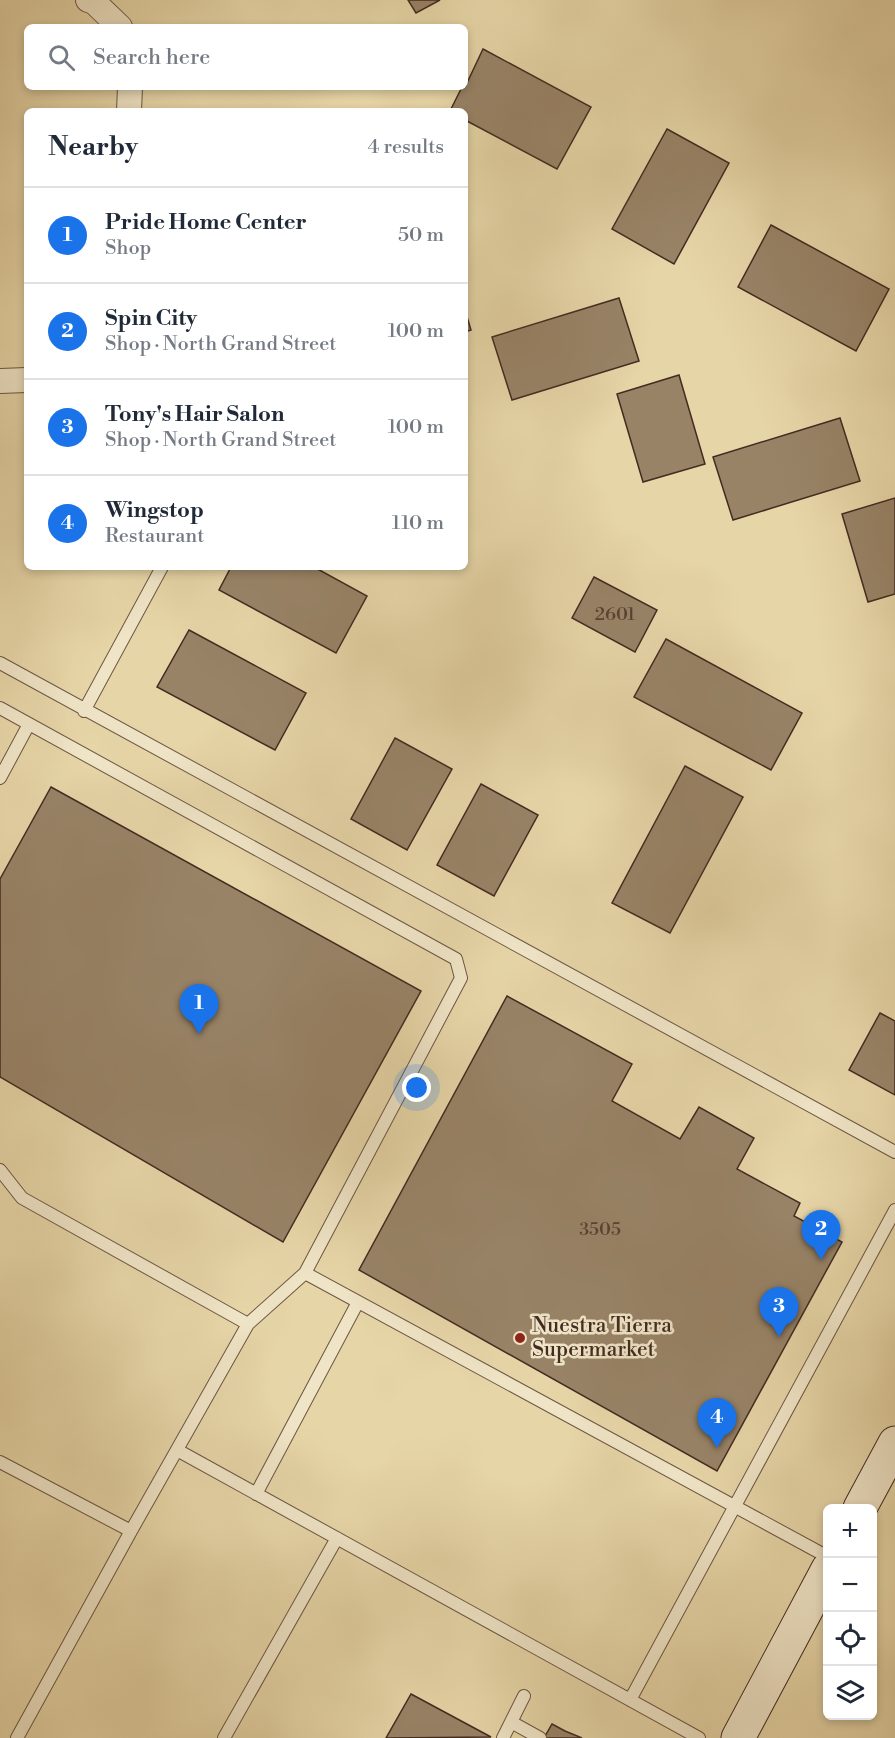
<!DOCTYPE html>
<html lang="en">
<head>
<meta charset="utf-8">
<style>
  :root { --surface:#fff; --page:#f6f6f7; --text:#1f2937; --muted:#747a83; --line:#e0e1e3; --accent:#1a73e8 }
  body { margin:0; font-family:"Libre Bodoni",serif; background:var(--page); color:var(--text) }
  .controls { position:absolute; right:18px; bottom:18px; display:grid; overflow:hidden; border-radius:9px; box-shadow:0 3px 9px #0003 }
  .controls button { width:54px; height:54px; display:grid; place-items:center; padding:0; border:0; border-bottom:2px solid var(--line); background:var(--surface); color:var(--text); font:30px sans-serif }
  .you { position:absolute; left:417px; top:1088px; width:21px; height:21px; margin:-15px; border:4px solid #fff; border-radius:50%; background:#1a73e8; box-shadow:0 0 0 9px #1a73e833 }
  .badge { display:grid; place-items:center; width:39px; height:39px; border-radius:50%; background:var(--accent); color:#fff; font-size:20px; font-weight:700 }
  .pin { position:absolute; translate:-50% -50px; filter:drop-shadow(0 2px 3px #0008) }
  .pin::after { content:''; position:absolute; top:32px; width:21px; height:18px; background:inherit; clip-path:polygon(0 0,100% 0,50% 100%) }
  .list { margin:0; padding:0; list-style:none }
  h2 { display:flex; justify-content:space-between; align-items:center; height:78px; margin:0; padding:0 24px; font-size:26px }
  h2 small { font-size:20px; font-weight:400; color:var(--muted) }
  .list li { display:grid; grid-template-columns:39px 1fr auto; gap:18px; align-items:center; box-sizing:border-box; height:96px; padding:0 24px; border-top:2px solid var(--line) }
  .list b { display:block; font-size:22px; white-space:nowrap }
  .list p { margin:0; font-size:20px; white-space:nowrap; color:var(--muted) }
  .list em { font-size:20px; font-style:normal; color:var(--muted) }
  .icon { flex:none; width:33px; height:33px; fill:none; stroke:currentColor; stroke-width:2; stroke-linecap:round; stroke-linejoin:round }
  .map { position:relative; flex:none; width:895px; height:1738px; overflow:hidden }
  .search { position:absolute; background:var(--surface); box-shadow:0 3px 9px #0003; left:24px; top:24px; width:444px; height:66px; display:flex; align-items:center; gap:15px; box-sizing:border-box; padding:0 21px; border-radius:9px; color:var(--muted); font-size:22px }
  .panel { position:absolute; background:var(--surface); box-shadow:0 3px 9px #0003; left:24px; top:108px; width:444px; height:462px; border-radius:9px }
  .map>svg:first-child { display:block }
  .building { fill:#988367; stroke:#432b22; stroke-width:1.5 }
  .lines { fill:none; stroke-linecap:round; stroke-linejoin:round }
  .service-casing { stroke:#6c5643; stroke-width:14 }
  .minor-casing { stroke:#6c5643; stroke-width:26 }
  .secondary-casing { stroke:#432b22; stroke-width:35 }
  .service { stroke:#efe4c6; stroke-width:12 }
  .minor { stroke:#efe4c6; stroke-width:24 }
  .secondary { stroke:#efe4c6; stroke-width:33 }
  .poi-dot { fill:#8f2418; stroke:#efe4c6; stroke-width:2 }
  .labels { text-anchor:middle; dominant-baseline:central; stroke-width:5; stroke-linejoin:round; paint-order:stroke }
  .number-label { font-size:18px; fill:#584133 }
  .poi-label { font-size:21px; fill:#432b22; stroke:#efe4c6; text-anchor:start }
</style>
</head>
<body>
<div class="map">
<svg width="895" height="1738" viewBox="0 0 895 1738">
  <rect width="100%" height="100%" fill="#e6d5a7"/>
  <filter id="stains"><feTurbulence type="fractalNoise" baseFrequency=".00333" numOctaves="4"/><feColorMatrix values="0 0 0 0 .2 0 0 0 0 .09 0 0 0 0 .02 0 0 0 .5 -.17"/></filter>
  <radialGradient id="worn" r=".72"><stop offset=".6" stop-color="#630" stop-opacity="0"/><stop offset="1" stop-color="#630" stop-opacity=".3"/></radialGradient>
  <path class="building" d="M408,0H440L416,13Z
    M483,49L591,107L557,169L465,120V111H450L462,87H465Z
    M667,129L729,163L674,264L612,229Z
    M771,225L889,289L856,351L738,287Z
    M619,298L639,361L512,400L492,337Z
    M465,310L471,330L465,332Z
    M679,375L705,464L643,482L617,394Z
    M840,418L860,481L733,520L713,457Z
    M895,498V594L868,602L842,514Z
    M231,567H314L367,596L336,653L219,590Z
    M594,577L657,610L635,652L572,618Z
    M189,630L306,693L275,750L157,687Z
    M666,639L802,713L771,770L634,697Z
    M395,738L452,769L407,850L351,819Z
    M685,766L743,797L670,933L612,903Z
    M481,784L538,815L494,896L437,865Z
    M51,787L421,991L283,1242L0,1077V879Z
    M507,996L632,1064L612,1101L680,1139L699,1107L754,1138L737,1169L800,1203L794,1216L842,1242L717,1471L359,1270Z
    M880,1013L895,1021V1095L849,1070Z
    M411,1694L491,1737L386,1738Z
    M552,1724L565,1731L582,1738H544Z"/>
  <g class="lines">
    <g class="service-casing">
      <path id="service" d="M0,663L895,1152
        M0,708L456,959L461,978L305,1273L248,1324L131,1531L0,1462
        M84,711L162,567
        M0,778L29,724
        M0,1170L22,1198L248,1324
        M305,1273L828,1557
        M177,1450L699,1738
        M256,1494L358,1302
        M630,1700L895,1210
        M511,1722L540,1738
        M17,1738L131,1531
        M224,1738L337,1538
        M503,1738L524,1696"/>
    </g>
    <g class="minor-casing">
      <path id="minor" d="M88,0L94,2L120,27
        M129,111L130,87
        M0,381L27,380"/>
    </g>
    <g class="secondary-casing">
      <path id="secondary" d="M860,1508L895,1443
        M738,1738L828,1569"/>
    </g>
    <use href="#service" class="service"/>
    <use href="#minor" class="minor"/>
    <use href="#secondary" class="secondary"/>
  </g>
  <circle class="poi-dot" cx="520" cy="1338" r="6"/>
  <g class="labels">
    <g class="number-label">
      <text x="615" y="614">2601</text>
      <text x="600" y="1229">3505</text>
    </g>
    <g class="poi-label">
      <text x="532" y="1326">Nuestra Tierra<tspan x="532" dy="24">Supermarket</tspan></text>
    </g>
  </g>
  <rect width="100%" height="100%" filter="url(#stains)"/>
  <rect width="100%" height="100%" fill="url(#worn)"/>
</svg>
<div class="controls">
<button>+</button>
<button>−</button>
<button><svg class="icon" aria-label="locate" viewBox="0 0 24 24"><circle cx="12" cy="12" r="6"/><path d="M12 2v4M12 18v4M2 12h4M18 12h4"/></svg></button>
<button><svg class="icon" aria-label="layers" viewBox="0 0 24 24"><path d="M12 4l9 5-9 5-9-5zM3 14l9 5 9-5"/></svg></button>
</div>
<div class="you"></div>
<div class="pin badge" style="left:199px;top:1034px">1</div>
<div class="pin badge" style="left:821px;top:1260px">2</div>
<div class="pin badge" style="left:779px;top:1337px">3</div>
<div class="pin badge" style="left:717px;top:1448px">4</div>
<div class="search"><svg class="icon" aria-label="search" viewBox="0 0 24 24"><circle cx="10" cy="10" r="6"/><path d="M15 15l6 6"/></svg>Search here</div>
<section class="panel">
<h2>Nearby<small>4 results</small></h2>
<ul class="list">
<li><span class="badge">1</span><div><b>Pride Home Center</b><p>Shop</p></div><em>50 m</em></li>
<li><span class="badge">2</span><div><b>Spin City</b><p>Shop · North Grand Street</p></div><em>100 m</em></li>
<li><span class="badge">3</span><div><b>Tony's Hair Salon</b><p>Shop · North Grand Street</p></div><em>100 m</em></li>
<li><span class="badge">4</span><div><b>Wingstop</b><p>Restaurant</p></div><em>110 m</em></li>
</ul>
</section>
</div>
</body>
</html>
